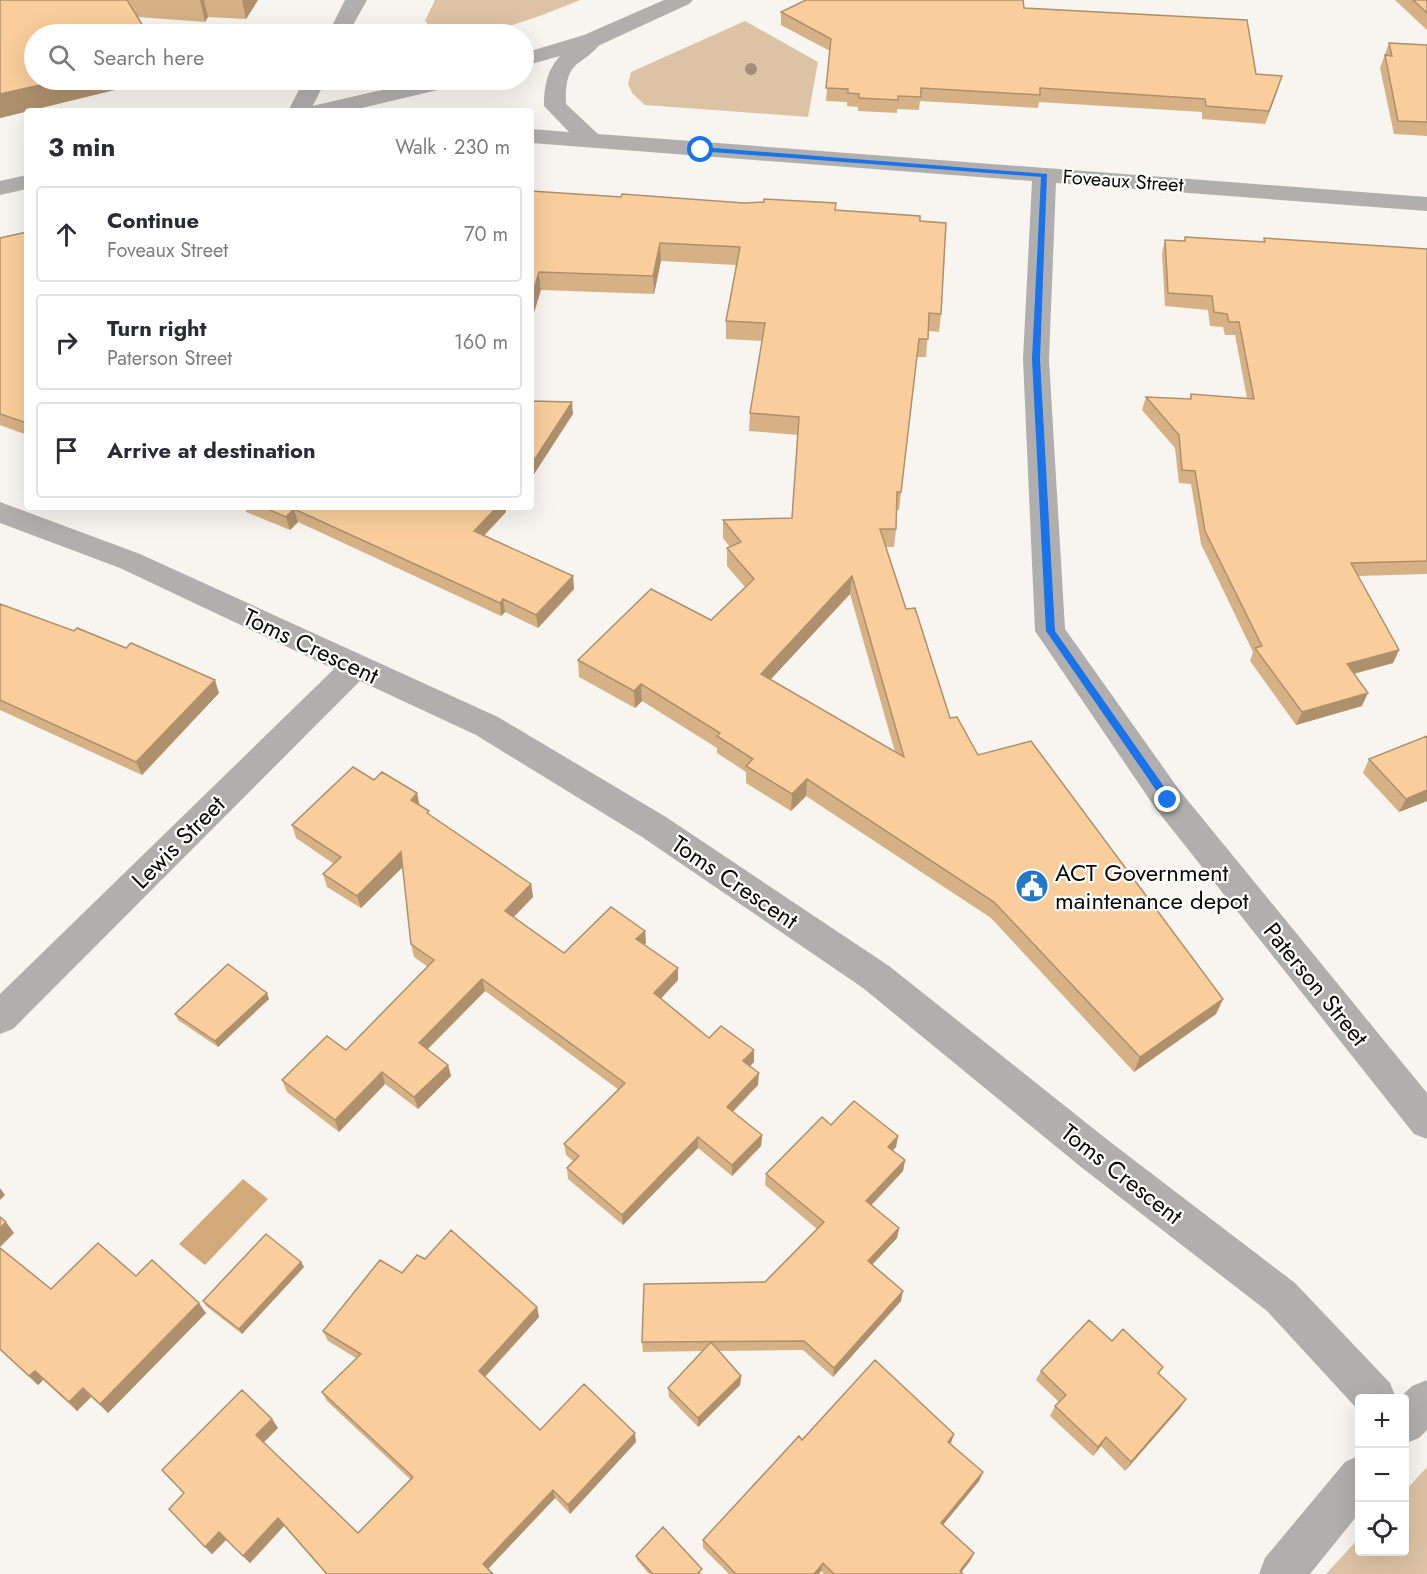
<!DOCTYPE html>
<html lang="en">
<head>
<meta charset="utf-8">
<style>
  :root { --surface:#fff; --page:#f7f7f7; --text:#2b2b33; --muted:#7c7c81; --line:#e1e1e2 }
  body { margin:0; font-family:Jost,sans-serif; background:var(--page); color:var(--text) }
  .controls { position:absolute; right:18px; bottom:18px; display:grid; overflow:hidden; border-radius:6px; box-shadow:0 6px 24px #0002 }
  .controls button { width:54px; height:54px; display:grid; place-items:center; padding:0; border:0; border-bottom:2px solid var(--line); background:var(--surface); color:var(--text); font:30px sans-serif }
  .stop { position:absolute; width:18px; height:18px; margin:-14px; border:4px solid #1a73e8; border-radius:50%; background:#fff }
  .stop.end { background:#1a73e8; border-color:#fff; box-shadow:0 2px 6px #0008 }
  .list { margin:0; padding:0; list-style:none }
  h2 { display:flex; justify-content:space-between; align-items:center; height:78px; margin:0; padding:0 24px; font-size:26px }
  h2 small { font-size:20px; font-weight:400; color:var(--muted) }
  .list li { display:grid; grid-template-columns:39px 1fr auto; gap:18px; align-items:center; box-sizing:border-box; height:96px; margin:0 12px 12px; padding:0 12px; border:2px solid var(--line); border-radius:6px }
  .list b { display:block; font-size:22px; white-space:nowrap }
  .list p { margin:0; font-size:20px; white-space:nowrap; color:var(--muted) }
  .list em { font-size:20px; font-style:normal; color:var(--muted) }
  .icon { flex:none; width:33px; height:33px; fill:none; stroke:currentColor; stroke-width:2; stroke-linecap:round; stroke-linejoin:round }
  .map { position:relative; flex:none; width:1427px; height:1574px; overflow:hidden }
  .search { position:absolute; background:var(--surface); box-shadow:0 6px 24px #0002; left:24px; top:24px; width:510px; height:66px; display:flex; align-items:center; gap:15px; box-sizing:border-box; padding:0 21px; border-radius:33px; color:var(--muted); font-size:22px }
  .panel { position:absolute; background:var(--surface); box-shadow:0 6px 24px #0002; left:24px; top:108px; width:510px; height:402px; border-radius:6px }
  .map>svg:first-child { display:block }
  .green { fill:#ddc3a5 }
  .water { fill:#d2a978 }
  .lines { fill:none; stroke-linecap:round; stroke-linejoin:round }
  .minor { fill:#b1afae; fill-rule:evenodd }
  .tertiary { fill:#b1afae; fill-rule:evenodd }
  .tree { fill:#a18f79 }
  .wall { fill:#d6b186; fill-rule:evenodd }
  .shaded-wall { fill:#ae906d }
  .building { fill:#f9ce9c; stroke:#ae906d; stroke-width:1.5; fill-rule:evenodd }
  .route { fill:#1a73e8 }
  .labels { text-anchor:middle; dominant-baseline:central; stroke-width:4.5; stroke-linejoin:round; paint-order:stroke }
  .far-street-label { font-size:20px; fill:#0d0b0a; stroke:#fff }
  .street-label { font-size:24px; fill:#0d0b0a; stroke:#fff }
  .poi-label { font-size:24px; fill:#0d0b0a; stroke:#fff; text-anchor:start }
</style>
</head>
<body>
<div class="map">
<svg width="1427" height="1574" viewBox="0 0 1427 1574">
  <rect width="100%" height="100%" fill="#f8f5f1"/>
  <path class="green" d="M435,0H580C547,13 451,56 425,21Z
    M745,21L818,62L808,117L645,105L632,93L628,84L631,72Z
    M1427,1467V1574H1326L1359,1538L1360,1552H1404L1405,1491Z"/>
  <path class="water" d="M243,1179L268,1199L205,1265L179,1244Z"/>
  <g class="lines">
    <path class="minor" d="M345,0H367L348,34H328Z
      M592,34L600,35L603,40C582,70 565,55 566,104L598,134L1427,197V211L1056,183L1049,359L1065,629L1180,791L1427,1093V1139L1414,1134L1156,809L1035,631L1023,359L1032,181L531,143V129L569,132L544,106C544,79 550,62 572,45C579,40 584,36 592,34Z
      M304,80H326L310,111H288Z
      M0,502L140,554L498,717L666,817L889,966L1109,1141L1295,1283L1390,1383L1396,1398H1360V1412L1267,1311L1081,1167L863,988L642,837L476,735L360,681L13,1029L0,1034V994L334,669L120,568L0,523Z
      M1427,1380V1430L1419,1438L1404,1444V1398H1399L1412,1386Z
      M1360,1455V1512L1310,1574H1259L1265,1558L1345,1462Z"/>
    <path class="tertiary" d="M664,0H693L689,4L600,45L524,66V53L584,35Z
      M425,80H462L459,85L349,111H309L312,106Z
      M27,175V189L0,195V181Z"/>
  </g>
  <circle class="tree" cx="751" cy="69" r="6"/>
  <path class="wall" d="M0,0H258L246,19L208,17L205,22L138,17L148,34H34V80H134L135,85L0,118Z
    M1395,0H1427V30Z
    M1024,8L1256,74L1278,89L1265,124L1202,119V112L1039,102L1038,108L920,101L919,110L897,109V113L858,111V107L847,106V102L826,101L830,51L781,25V12Z
    M1389,43L1427,45V136L1394,134L1380,68Z
    M531,191L836,210L920,221L941,314L939,332L928,331L926,357H917L899,510H896V529L894,547H886L906,609L950,718L978,755L1223,999L1216,1014L1134,1072L991,918L806,796L791,811L746,783V772L717,753V748L642,701L635,708L579,677L578,660L711,620L745,587L727,566V548L730,547L723,538V520L792,518L798,435L749,431L750,413L762,341L726,339V321L736,265L661,261L654,294L541,290ZM850,594L895,752L771,679Z
    M27,232V435L0,425V238Z
    M1185,237L1263,242L1264,238L1427,249V574L1358,576L1399,650L1393,663L1354,674L1362,706L1296,725L1250,661L1253,652L1201,544L1191,484L1179,483L1175,448L1142,410L1146,397L1190,399L1191,394L1247,398L1235,335H1225L1223,327L1210,326L1208,310L1165,306L1162,253L1165,240L1184,241Z
    M245,507H506V512L484,536L573,576L574,589L538,628L505,612L501,616L298,522L290,530L246,512Z
    M0,604L219,693L142,775L0,710Z
    M1369,759L1427,801L1399,812L1363,773Z
    M374,780L420,805L430,815L531,884L533,897L513,917L564,953L645,931L646,943L644,945L678,968V980L661,998L709,1038L754,1062L750,1066L758,1085L733,1112L762,1135L761,1146L732,1176L698,1148L623,1225L568,1179L567,1168L573,1161L566,1155L564,1144L619,1090L485,991L427,1049L448,1065L451,1076L418,1109L385,1084L339,1132L287,1092L282,1080L346,1050L428,967L414,957L411,944L403,866L361,908L327,887L323,874L334,864L296,838L292,825Z
    M267,993L269,999L218,1047L178,1020L175,1014Z
    M831,1125L898,1136L896,1147L892,1150L905,1160L903,1171L871,1205L899,1228L897,1238L872,1265L901,1301L833,1377L803,1350L718,1351L741,1376L740,1385L698,1427L669,1397L668,1388L702,1351L643,1352L642,1342L765,1282L817,1229L765,1185L766,1174Z
    M0,1248L51,1289L136,1276L206,1313L108,1413L91,1397L77,1411L43,1380L38,1385L0,1350Z
    M425,1259L537,1307L539,1317L485,1377L540,1430L636,1442L570,1514L555,1498L488,1569L493,1574H326L284,1526L250,1563L226,1540L212,1554L169,1509L184,1494L162,1470L272,1419L278,1428L263,1443L358,1533L410,1479L327,1401L322,1392L356,1358L328,1341L323,1331L402,1273Z
    M301,1262L304,1267L242,1334L206,1306L203,1301Z
    M1112,1341L1159,1374L1186,1399L1180,1408L1125,1471L1101,1446L1093,1456L1050,1416L1055,1406L1059,1402L1036,1380L1041,1371Z
    M802,1440L950,1444L983,1472L979,1481L943,1525L974,1553L970,1561L961,1572L963,1574H824L821,1571L819,1574H729L703,1548V1540Z
    M636,1556L702,1573L701,1574H649L637,1560Z"/>
  <path class="shaded-wall" d="M200,0H204L208,17L205,22Z
    M242,0H258L246,19Z
    M1282,76L1278,89L1265,124L1269,111Z
    M62,80H134L135,85L0,118V94Z
    M660,243L661,261L654,294L653,276Z
    M539,272L541,290L531,323V299Z
    M572,402L573,414L531,479V465Z
    M497,507H506V512L476,544L474,531Z
    M294,509L298,522L290,530L286,517Z
    M573,576L574,589L538,628L536,615Z
    M852,576L850,594L760,691L761,674Z
    M503,599L505,612L501,616L500,603Z
    M1399,650L1393,663L1341,677L1347,664Z
    M215,680L219,693L142,775L136,762Z
    M641,684L642,701L635,708L634,691Z
    M1368,693L1362,706L1296,725L1302,712Z
    M807,779L806,796L791,811L792,794Z
    M1427,790V801L1399,812L1406,799Z
    M417,793L420,807L411,800Z
    M401,852L405,865L361,908L357,896Z
    M531,884L533,897L507,924L505,911Z
    M645,931L646,943L637,952L636,939Z
    M678,968V980L655,1005L654,993Z
    M482,979L485,991L422,1055L419,1043Z
    M267,993L269,999L218,1047L215,1041Z
    M1223,999L1216,1014L1134,1072L1140,1057Z
    M754,1050V1062L743,1073V1061Z
    M448,1065L451,1076L418,1109L414,1097Z
    M382,1072L385,1084L339,1132L335,1120Z
    M759,1073L758,1085L726,1118L727,1107Z
    M762,1135L761,1146L732,1176V1165Z
    M898,1136L896,1147L886,1158L888,1147Z
    M698,1137V1148L623,1225L622,1215Z
    M905,1160L903,1171L865,1212L866,1201Z
    M0,1188L5,1195L0,1200Z
    M6,1222L14,1233L0,1247V1228Z
    M899,1228L897,1238L866,1271L868,1261Z
    M301,1262L304,1267L242,1334L239,1329Z
    M903,1291L901,1301L833,1377L834,1368Z
    M199,1303L206,1313L108,1413L100,1404Z
    M537,1307L539,1317L482,1380L479,1371Z
    M35,1371L43,1380L38,1385L29,1376Z
    M741,1376L740,1385L698,1427V1418Z
    M83,1388L91,1397L77,1411L69,1402Z
    M1186,1399L1180,1408L1125,1471L1131,1462Z
    M272,1419L278,1428L262,1444L256,1435Z
    M635,1433L636,1442L570,1514L568,1505Z
    M954,1434L951,1443L945,1451L948,1442Z
    M1106,1437L1101,1446L1093,1456L1098,1447Z
    M983,1472L979,1481L938,1531L941,1523Z
    M553,1490L555,1498L486,1571L483,1564Z
    M278,1518L284,1526L250,1563L243,1556Z
    M219,1532L226,1540L212,1554L205,1547Z
    M974,1553L970,1561L960,1574V1571Z
    M823,1563L821,1571L819,1574H814Z"/>
  <path class="building" d="M0,0H127L148,34H34V80H62L0,94Z
    M806,0H1023L1024,8L1247,20L1256,74L1282,76L1269,111L1206,106L1205,99L1040,88V95L921,88V97L898,96V100L859,98V94L848,93V89L826,88L831,39L781,12Z
    M1413,0H1427V13Z
    M1389,43L1427,45V122L1398,121L1385,55L1392,56Z
    M531,191L621,197L622,194L744,203L764,202V199L836,203L835,210L920,216V221L946,223L941,314L929,313L928,339H919L901,492H897L896,529H880L906,609L915,608L950,718L957,717L978,755L1031,741L1223,999L1140,1057L994,902L807,779L792,794L746,766L753,759L717,736L720,733L641,684L634,691L578,660L651,589L711,620L754,579L727,548L741,542L723,520L792,518L799,417L750,413L765,323L726,321L740,247L660,243L653,276L539,272L531,299ZM852,576L904,757L761,674Z
    M27,232V423L0,414V238Z
    M1185,237L1265,242L1264,238L1427,249V561L1351,563L1399,650L1347,664L1368,693L1302,712L1255,648L1262,646L1205,531L1195,471L1182,470L1179,435L1146,397L1191,399V394L1254,399L1239,322H1229L1227,314L1214,312L1212,296L1168,293L1165,240L1185,241Z
    M531,401L572,402L531,465Z
    M263,507H497L474,531L573,576L536,615L503,599L500,603L294,509L286,517Z
    M0,604L74,631L77,628L126,648L131,643L215,680L136,762L0,700Z
    M1427,736V790L1406,799L1369,759Z
    M353,767L374,780L382,772L417,793L411,800L429,811L427,813L531,884L505,911L564,953L611,907L645,931L636,939L678,968L654,993L709,1038L721,1026L754,1050L743,1061L759,1073L727,1107L762,1135L732,1165L698,1137L622,1215L567,1168L579,1156L564,1144L625,1083L482,979L419,1043L448,1065L414,1097L382,1072L335,1120L282,1080L327,1036L346,1050L434,960L411,944L401,852L357,896L323,874L341,857L292,825Z
    M228,964L267,993L215,1041L175,1014Z
    M854,1101L898,1136L888,1147L905,1160L866,1201L899,1228L868,1261L903,1291L834,1368L804,1341L642,1342L644,1284L765,1282L824,1222L766,1174L822,1117L831,1125Z
    M0,1217L6,1222L0,1228Z
    M451,1230L537,1307L479,1371L540,1430L584,1384L635,1433L568,1505L553,1490L483,1564L493,1574H327L278,1518L243,1556L219,1532L205,1547L169,1509L184,1493L162,1470L242,1390L272,1419L256,1435L358,1533L413,1477L322,1392L361,1354L323,1331L380,1260L402,1273L417,1255L425,1259Z
    M266,1234L301,1262L239,1329L203,1301Z
    M98,1243L136,1276L152,1260L199,1303L100,1404L83,1388L69,1402L35,1371L29,1376L0,1349V1248L51,1289Z
    M1089,1320L1112,1341L1123,1329L1163,1367L1158,1373L1186,1399L1131,1462L1106,1437L1098,1447L1055,1406L1066,1395L1041,1371Z
    M711,1342L741,1376L698,1418L668,1388Z
    M875,1360L954,1434L948,1442L983,1472L941,1523L974,1553L960,1571L963,1574H834L823,1563L814,1574H736L703,1540L799,1436L802,1440Z
    M663,1527L702,1569L697,1574H653L636,1556Z"/>
  <path class="route" d="M701,147L1047,174L1040,359L1055,631L1172,798V803H1165L1046,631L1032,359L1041,177L699,151Z"/>
  <defs>
    <g id="civic-disc" transform="scale(1.725)"><circle r="9.5" fill="#2379c7" stroke="#fff"/><path d="M-.6-6.5H3V-4.5H.6V-3L4-1V1h2V6H-6V1h2V-1L-.6-3ZM-1.2 2.5V6h2.4V2.5Z" fill="#fff"/></g>
  </defs>
  <g fill-rule="evenodd">
    <use href="#civic-disc" x="1032" y="886"/>
  </g>
  <g class="labels">
    <g class="far-street-label">
      <text transform="translate(1123 181) rotate(4)">Foveaux Street</text>
    </g>
    <g class="street-label">
      <text transform="translate(311 646) rotate(25)">Toms Crescent</text>
      <text transform="translate(178 842) rotate(-45)">Lewis Street</text>
      <text transform="translate(735 882) rotate(34)">Toms Crescent</text>
      <text transform="translate(1316 984) rotate(51)">Paterson Street</text>
      <text transform="translate(1122 1174) rotate(38)">Toms Crescent</text>
    </g>
    <g class="poi-label">
      <text x="1055" y="872">ACT Government<tspan x="1055" dy="28">maintenance depot</tspan></text>
    </g>
  </g>
</svg>
<div class="controls">
<button>+</button>
<button>−</button>
<button><svg class="icon" aria-label="locate" viewBox="0 0 24 24"><circle cx="12" cy="12" r="6"/><path d="M12 2v4M12 18v4M2 12h4M18 12h4"/></svg></button>
</div>
<div class="stop" style="left:701px;top:150px"></div>
<div class="stop end" style="left:1168px;top:800px"></div>
<div class="search"><svg class="icon" aria-label="search" viewBox="0 0 24 24"><circle cx="10" cy="10" r="6"/><path d="M15 15l6 6"/></svg>Search here</div>
<section class="panel">
<h2>3 min<small>Walk · 230 m</small></h2>
<ul class="list">
<li><svg class="icon" aria-label="ahead" viewBox="0 0 24 24"><path d="M12 20V5M6 11l6-6 6 6"/></svg><div><b>Continue</b><p>Foveaux Street</p></div><em>70 m</em></li>
<li><svg class="icon" aria-label="right" viewBox="0 0 24 24"><path d="M7 20v-9h11M14 6l5 5-5 5"/></svg><div><b>Turn right</b><p>Paterson Street</p></div><em>160 m</em></li>
<li><svg class="icon" aria-label="arrive" viewBox="0 0 24 24"><path d="M6 21V4h12l-3 4 3 4H6"/></svg><div><b>Arrive at destination</b></div></li>
</ul>
</section>
</div>
</body>
</html>
